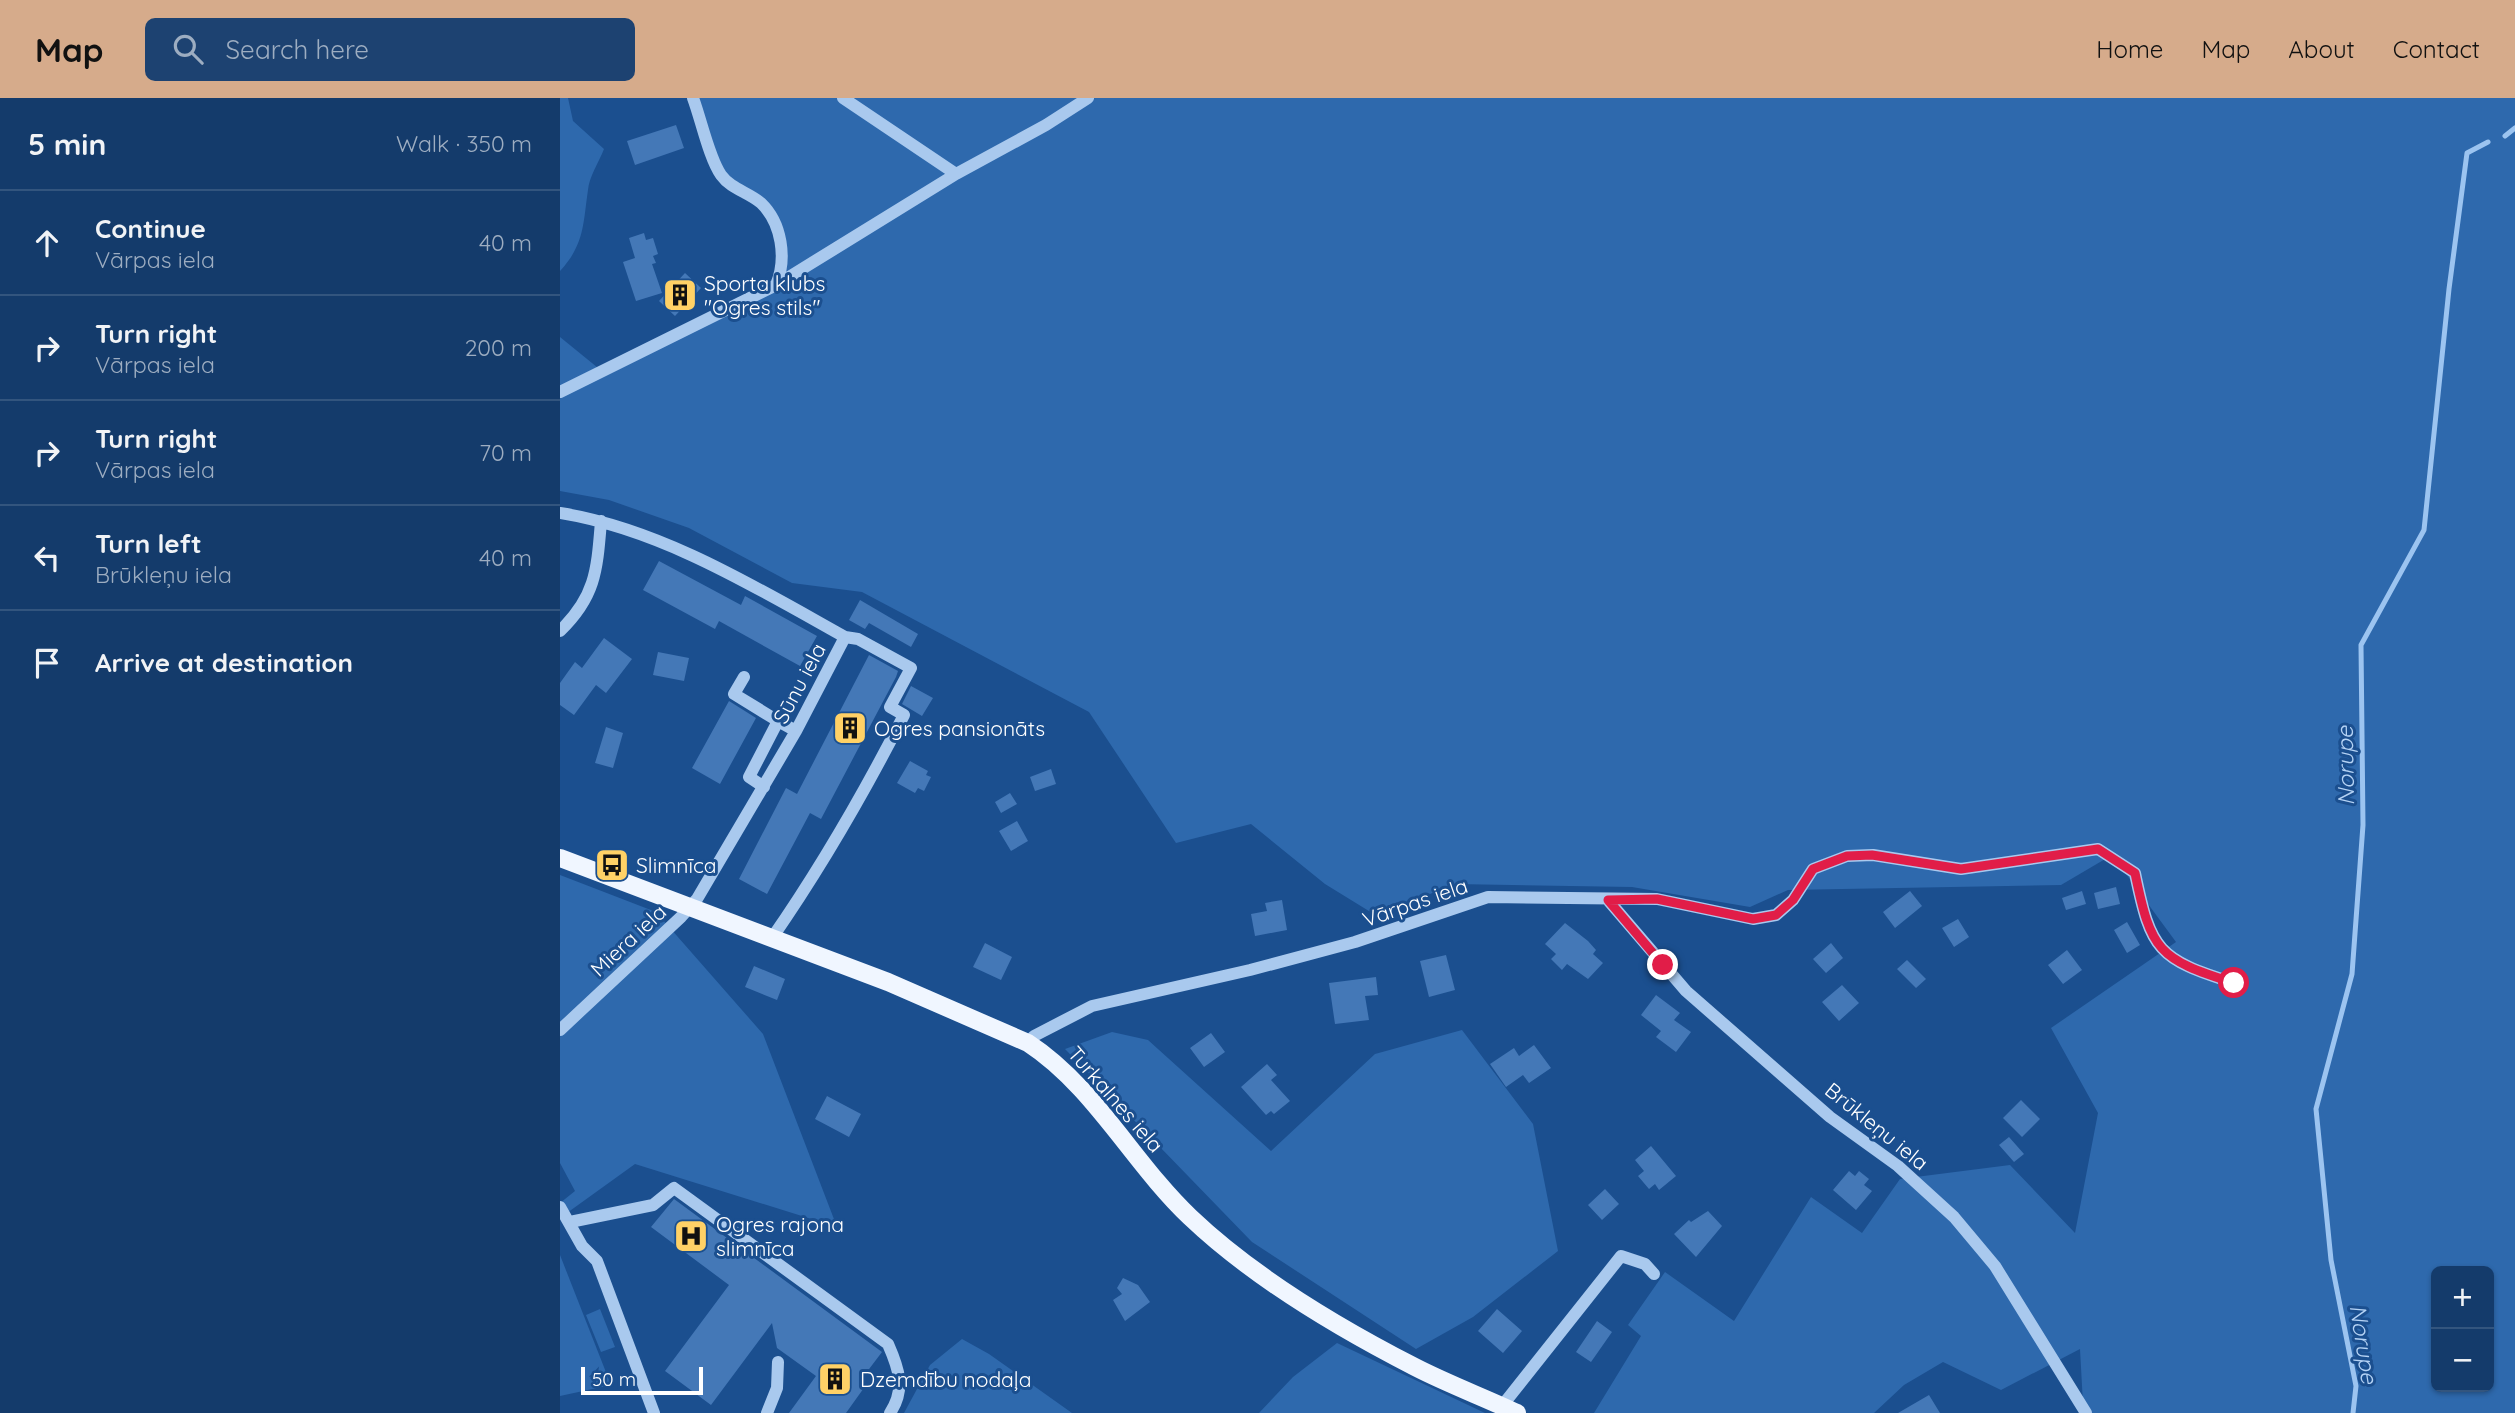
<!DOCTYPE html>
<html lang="en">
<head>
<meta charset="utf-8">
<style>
  :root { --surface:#143b6b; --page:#1d4271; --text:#f1f3f6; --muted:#9dadc1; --line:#33557e; --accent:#d6ab8b }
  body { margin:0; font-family:Quicksand,sans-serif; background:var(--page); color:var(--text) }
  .controls { position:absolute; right:21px; bottom:21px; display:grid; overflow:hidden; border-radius:10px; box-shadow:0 2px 5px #0004 }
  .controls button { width:63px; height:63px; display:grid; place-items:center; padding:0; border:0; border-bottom:2px solid var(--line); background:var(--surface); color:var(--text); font:35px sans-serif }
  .scale { position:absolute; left:21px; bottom:18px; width:122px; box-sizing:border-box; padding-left:7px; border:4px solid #fff; border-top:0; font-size:19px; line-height:24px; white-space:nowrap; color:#fff; -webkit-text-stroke:5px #1b4f8f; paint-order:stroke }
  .stop { position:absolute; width:21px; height:21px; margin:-16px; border:5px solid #e11d48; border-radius:50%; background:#fff }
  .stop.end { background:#e11d48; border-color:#fff; box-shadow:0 2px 7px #0008 }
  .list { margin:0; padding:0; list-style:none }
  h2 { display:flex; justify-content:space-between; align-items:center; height:91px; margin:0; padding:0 28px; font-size:30px }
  h2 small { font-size:23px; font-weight:400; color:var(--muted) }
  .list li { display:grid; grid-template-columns:46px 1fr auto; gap:21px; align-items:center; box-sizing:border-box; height:105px; padding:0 28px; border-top:2px solid var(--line) }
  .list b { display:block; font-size:26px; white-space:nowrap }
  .list p { margin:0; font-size:23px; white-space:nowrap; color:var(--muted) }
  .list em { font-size:23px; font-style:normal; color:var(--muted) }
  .icon { flex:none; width:38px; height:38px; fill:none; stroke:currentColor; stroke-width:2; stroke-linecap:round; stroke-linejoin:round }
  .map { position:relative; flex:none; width:1955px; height:1315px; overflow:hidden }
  header { display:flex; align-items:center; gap:42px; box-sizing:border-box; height:98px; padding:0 35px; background:var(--accent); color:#111 }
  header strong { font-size:33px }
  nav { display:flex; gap:38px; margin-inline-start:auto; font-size:24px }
  .search { width:490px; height:63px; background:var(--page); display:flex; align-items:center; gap:18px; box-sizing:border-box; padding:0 24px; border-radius:10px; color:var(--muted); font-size:26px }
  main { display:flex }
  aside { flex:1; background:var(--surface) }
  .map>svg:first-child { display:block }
  .green { fill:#2e69ad; fill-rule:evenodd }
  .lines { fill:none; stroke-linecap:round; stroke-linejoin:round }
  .stream { stroke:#9cc4f0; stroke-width:5 }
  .building { fill:#4478b7 }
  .minor { stroke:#a9c9ee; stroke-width:12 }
  .major { stroke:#f0f6ff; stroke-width:18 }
  .route { stroke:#e11d48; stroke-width:9 }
  .labels { text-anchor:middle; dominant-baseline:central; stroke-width:6; stroke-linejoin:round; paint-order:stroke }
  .poi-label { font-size:21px; fill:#fff; stroke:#1b4f8f; text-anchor:start }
  .street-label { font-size:21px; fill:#fff; stroke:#1b4f8f }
  .water-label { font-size:23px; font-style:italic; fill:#b5d3f5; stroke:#1b4f8f }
</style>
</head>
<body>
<header>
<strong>Map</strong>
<div class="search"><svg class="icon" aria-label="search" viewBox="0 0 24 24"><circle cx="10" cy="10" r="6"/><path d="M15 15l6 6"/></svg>Search here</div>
<nav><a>Home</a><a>Map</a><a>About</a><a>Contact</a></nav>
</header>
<main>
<aside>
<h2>5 min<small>Walk · 350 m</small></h2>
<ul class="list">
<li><svg class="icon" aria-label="ahead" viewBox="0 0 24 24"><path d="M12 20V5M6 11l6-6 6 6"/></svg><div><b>Continue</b><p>Vārpas iela</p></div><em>40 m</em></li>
<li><svg class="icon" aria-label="right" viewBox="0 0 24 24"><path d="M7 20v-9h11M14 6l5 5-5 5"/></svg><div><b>Turn right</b><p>Vārpas iela</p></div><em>200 m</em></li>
<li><svg class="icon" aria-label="right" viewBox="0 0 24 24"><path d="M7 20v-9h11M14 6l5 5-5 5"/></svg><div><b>Turn right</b><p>Vārpas iela</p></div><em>70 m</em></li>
<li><svg class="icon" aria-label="left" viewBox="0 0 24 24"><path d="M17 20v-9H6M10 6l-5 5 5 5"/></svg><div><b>Turn left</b><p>Brūkleņu iela</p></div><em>40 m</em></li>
<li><svg class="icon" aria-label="arrive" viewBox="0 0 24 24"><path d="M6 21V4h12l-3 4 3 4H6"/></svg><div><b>Arrive at destination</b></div></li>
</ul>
</aside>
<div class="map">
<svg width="1955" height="1315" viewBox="0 0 1955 1315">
  <rect width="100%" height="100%" fill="#1b4f8f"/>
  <path class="green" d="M0,0H8L13,23L44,51C39,64 29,79 28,92C23,125 25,146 0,173Z
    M133,0H1955V1315H1529L1523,1306L1520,1251L1441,1292L1383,1264L1344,1287L1314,1315H1034L1081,1238L1068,1227L1105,1174L1174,1223L1251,1099L1302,1135L1340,1081L1450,1067L1515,1135L1538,1015L1491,930L1616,844L1552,757L1501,787L1228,792L1190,809L1072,789L894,786L817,818L765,786L691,726L616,745L529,614L302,494L232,485L129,430L49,402L0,393V239L43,274L216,187L222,168L210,118L159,75ZM1876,1173H1929V1289H1876Z
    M0,777L96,814L203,936L277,1129L75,1066L0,1120V1105L15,1093L0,1065Z
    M902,932L973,1026L998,1153L913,1219L856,1251L692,1144L505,951L552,934L588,942L711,1053L815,956Z
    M0,1157L51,1287L0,1298Z
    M40,1211L55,1249L41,1254L26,1217Z
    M402,1241L429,1256L512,1315H344L370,1267Z
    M777,1245L925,1315H699L733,1279Z"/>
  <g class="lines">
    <path class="stream" d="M1945,38L1955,30
      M1793,1315L1796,1288L1771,1162L1756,1011L1792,876L1803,727L1801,547L1864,432L1889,191L1907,55L1928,44"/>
  </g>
  <path class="building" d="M116,27L124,50L75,67L67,43Z
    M84,135L86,142L93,140L98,156L93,158L96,165L92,166L102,195L76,203L63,164L75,160L69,140Z
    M125,175L141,190L115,218L99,203Z
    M99,463L181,507L185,498L257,538L240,568L159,523L155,531L83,492Z
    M300,502L358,536L351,549L309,525L305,531L289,522Z
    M44,540L72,561L46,595L36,587L14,617L0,607V585L15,564L22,570Z
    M98,554L129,560L124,583L93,577Z
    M309,557L338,573L336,579L261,721L250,715L207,796L179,781L226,690L237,696Z
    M351,588L373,600L362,618L342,606Z
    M169,603L196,620L160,686L132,670Z
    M46,629L63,635L53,670L35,665Z
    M350,663L368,673L366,677L371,679L364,693L358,690L355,695L337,685Z
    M491,671L496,686L475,693L470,679Z
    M450,695L457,706L441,715L435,704Z
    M457,723L468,743L451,753L439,733Z
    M1556,789L1560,806L1538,811L1534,795Z
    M1350,793L1362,808L1335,830L1323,814Z
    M1522,793L1526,806L1506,812L1502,800Z
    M722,802L727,832L695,838L691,816L707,813L705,805Z
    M1398,821L1409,839L1394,849L1382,830Z
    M1567,824L1580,847L1567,855L1554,832Z
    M1005,825L1028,843L1036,852L1033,856L1043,865L1028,881L1007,866L1002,872L991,861L996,856L985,846Z
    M425,845L452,859L441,882L413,869Z
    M1271,845L1283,860L1266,875L1253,861Z
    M1507,852L1522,872L1503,886L1488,867Z
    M886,857L895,892L869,899L860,863Z
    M1347,862L1366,881L1356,890L1337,871Z
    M194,868L225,881L217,902L185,889Z
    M816,879L818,897L805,898L809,922L775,926L769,885Z
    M1282,887L1299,905L1279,923L1262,904Z
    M1096,897L1120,915L1114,922L1131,934L1116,954L1096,939L1101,933L1081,917Z
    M651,935L665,954L644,969L630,950Z
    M974,947L991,970L969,985L963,977L946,989L930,966L954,950L959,958Z
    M707,966L717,977L711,982L730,1003L714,1016L711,1013L706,1017L681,989Z
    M267,998L301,1016L289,1039L255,1021Z
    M1461,1002L1480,1021L1462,1039L1443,1020Z
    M1449,1039L1464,1056L1454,1064L1439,1047Z
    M1091,1048L1116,1078L1099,1092L1095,1086L1089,1091L1078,1078L1084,1073L1075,1062Z
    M1289,1073L1295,1078L1299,1073L1309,1081L1304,1087L1312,1093L1296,1112L1273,1092Z
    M1045,1091L1059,1106L1042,1122L1028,1107Z
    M114,1101L322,1254L300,1283L306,1287L286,1315H229L256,1278L217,1250L212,1225L151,1307L105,1273L169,1187L91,1129Z
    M1148,1113L1162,1128L1136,1159L1114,1136L1129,1122L1131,1124Z
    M563,1180L578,1187L590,1204L565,1223L553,1202L562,1196L557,1190Z
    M937,1211L962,1233L943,1255L918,1233Z
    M1037,1223L1052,1234L1031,1264L1016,1254Z
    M1369,1297L1380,1315H1338Z"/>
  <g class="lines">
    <path class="minor" d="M133,0C141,21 149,60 161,77C171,91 188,94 201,105C222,125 227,161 216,187
      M283,0L396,76
      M0,294L216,187L396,76L486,27L528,0
      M0,415C101,431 197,490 285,539L298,541L351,570L330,609L344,617C304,695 262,768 212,840
      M0,533C36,498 37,472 41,423
      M184,579L174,596L218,623
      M204,689L189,679L218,623L236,633
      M1048,802L1126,893L1270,1019L1338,1068L1394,1119L1435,1168L1526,1315
      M0,932L121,819L137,801L236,633L285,539
      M468,945L474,938L532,908L690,872L795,844L928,799L1097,801L1193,821L1216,817L1233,802L1253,771L1287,758L1313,757L1401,771L1538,751L1575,775C1591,853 1598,861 1674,885
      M0,1109L22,1148L37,1163L94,1315
      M10,1124L93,1107L114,1090L328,1246C339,1271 346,1291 330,1315
      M942,1308L1061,1158L1085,1166L1094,1176
      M207,1315L217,1290L218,1264"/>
    <path class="major" d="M0,760L328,884L468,945C534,988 573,1065 630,1119C694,1180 777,1229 855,1269C888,1286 923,1299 957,1315"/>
  </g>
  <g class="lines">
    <path class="route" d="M1103,867L1048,802L1097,801L1193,821L1216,817L1233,802L1253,771L1287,758L1312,757L1401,771L1538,751L1575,775C1591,853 1598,861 1674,885"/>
  </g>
  <defs>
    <g id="building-square" transform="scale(1.75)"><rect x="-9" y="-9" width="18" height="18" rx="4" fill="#ffd166" stroke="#1b4f8f"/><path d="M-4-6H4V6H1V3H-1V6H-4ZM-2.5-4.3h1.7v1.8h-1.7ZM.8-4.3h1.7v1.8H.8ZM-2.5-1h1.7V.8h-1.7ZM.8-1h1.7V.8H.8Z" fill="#111"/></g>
    <g id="bus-square" transform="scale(1.75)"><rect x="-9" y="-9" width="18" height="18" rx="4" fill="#ffd166" stroke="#1b4f8f"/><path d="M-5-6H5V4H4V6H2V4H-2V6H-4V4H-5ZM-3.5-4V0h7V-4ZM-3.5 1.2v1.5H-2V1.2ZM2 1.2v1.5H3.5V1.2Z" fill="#111"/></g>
    <g id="hospital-square" transform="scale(1.75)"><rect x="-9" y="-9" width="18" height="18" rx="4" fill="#ffd166" stroke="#1b4f8f"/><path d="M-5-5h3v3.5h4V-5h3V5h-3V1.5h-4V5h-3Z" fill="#111"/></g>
  </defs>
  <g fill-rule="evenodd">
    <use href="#building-square" x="120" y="197"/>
    <use href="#building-square" x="290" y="630"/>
    <use href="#bus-square" x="52" y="767"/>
    <use href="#hospital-square" x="131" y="1138"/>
    <use href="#building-square" x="275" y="1281"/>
  </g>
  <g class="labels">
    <g class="poi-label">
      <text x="144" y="185">Sporta klubs<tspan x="144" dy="24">"Ogres stils"</tspan></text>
      <text x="314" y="630">Ogres pansionāts</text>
      <text x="76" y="767">Slimnīca</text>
      <text x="156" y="1126">Ogres rajona<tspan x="156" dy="24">slimnīca</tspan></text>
      <text x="300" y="1281">Dzemdību nodaļa</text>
    </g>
    <g class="street-label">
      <text transform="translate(239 585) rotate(-62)">Sūnu iela</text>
      <text transform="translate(855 804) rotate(-19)">Vārpas iela</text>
      <text transform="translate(68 842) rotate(-43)">Miera iela</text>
      <text transform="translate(556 1001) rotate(49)">Turkalnes iela</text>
      <text transform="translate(1317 1028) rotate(39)">Brūkleņu iela</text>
    </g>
    <g class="water-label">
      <text transform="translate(1785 668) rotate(-91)">Norupe</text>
      <text transform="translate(1804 1246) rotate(81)">Norupe</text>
    </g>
  </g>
</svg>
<div class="controls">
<button>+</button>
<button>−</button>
</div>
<div class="scale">50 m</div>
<div class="stop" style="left:1674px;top:885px"></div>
<div class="stop end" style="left:1103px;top:867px"></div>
</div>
</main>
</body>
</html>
